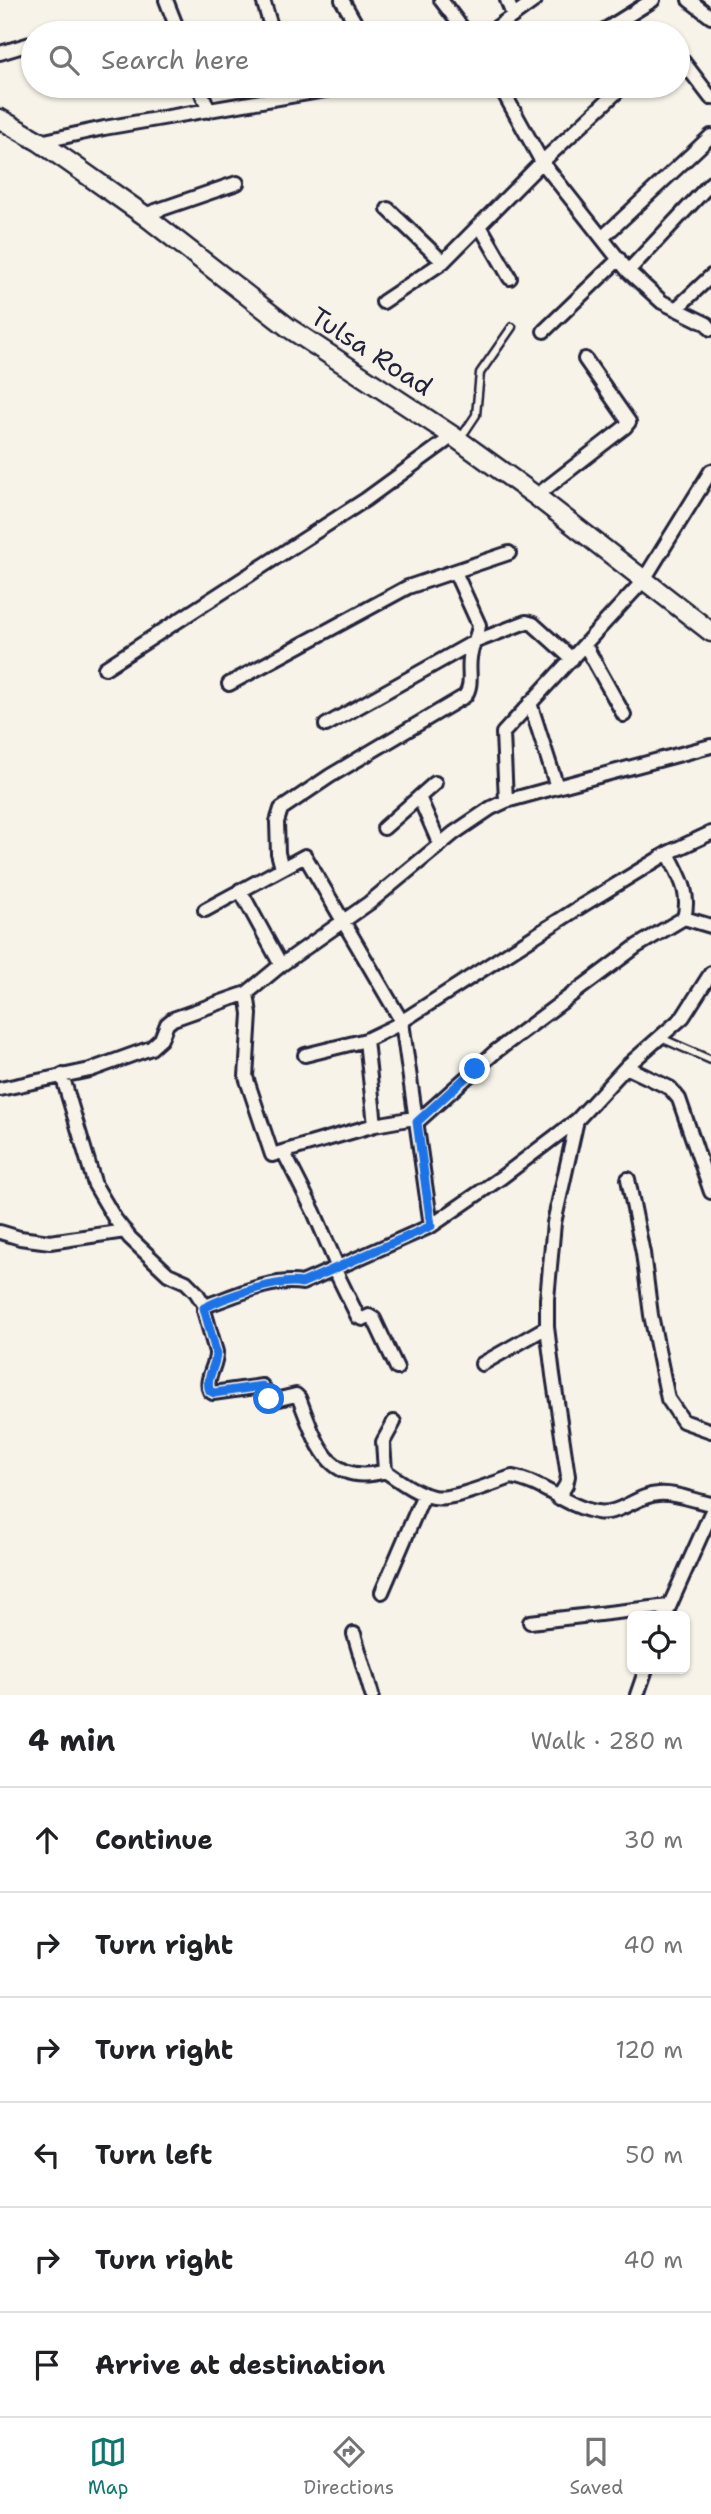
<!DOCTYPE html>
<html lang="en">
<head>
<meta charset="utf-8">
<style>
  :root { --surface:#fff; --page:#f6f6f6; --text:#202124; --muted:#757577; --line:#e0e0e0; --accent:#0f766e }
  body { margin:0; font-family:"Shantell Sans",sans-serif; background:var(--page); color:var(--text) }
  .controls { position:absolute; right:21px; bottom:21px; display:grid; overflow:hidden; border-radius:10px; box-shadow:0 2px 5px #0004 }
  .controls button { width:63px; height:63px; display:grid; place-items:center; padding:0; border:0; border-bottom:2px solid var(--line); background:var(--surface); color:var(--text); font:35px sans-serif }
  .stop { position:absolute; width:21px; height:21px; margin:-16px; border:5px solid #1a73e8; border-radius:50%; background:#fff }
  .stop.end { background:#1a73e8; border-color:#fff; box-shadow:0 2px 7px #0008 }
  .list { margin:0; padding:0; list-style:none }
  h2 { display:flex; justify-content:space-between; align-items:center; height:91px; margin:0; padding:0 28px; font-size:30px }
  h2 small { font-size:23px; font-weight:400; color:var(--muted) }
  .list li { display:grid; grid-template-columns:46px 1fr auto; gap:21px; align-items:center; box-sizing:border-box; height:105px; padding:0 28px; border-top:2px solid var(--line) }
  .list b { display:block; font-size:26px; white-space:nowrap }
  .list em { font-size:23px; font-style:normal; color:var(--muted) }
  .icon { flex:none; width:38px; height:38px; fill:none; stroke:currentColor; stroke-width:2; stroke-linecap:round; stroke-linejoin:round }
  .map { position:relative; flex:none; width:711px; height:1695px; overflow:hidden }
  .search { position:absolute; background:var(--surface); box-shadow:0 2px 5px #0004; left:21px; right:21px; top:21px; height:77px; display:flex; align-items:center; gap:18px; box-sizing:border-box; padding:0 24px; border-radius:38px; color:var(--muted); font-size:26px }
  .sheet { height:721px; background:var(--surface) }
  nav { display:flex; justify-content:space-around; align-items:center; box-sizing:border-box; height:98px; border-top:2px solid var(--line); background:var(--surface); font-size:19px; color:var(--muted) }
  nav a { display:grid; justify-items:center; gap:4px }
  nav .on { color:var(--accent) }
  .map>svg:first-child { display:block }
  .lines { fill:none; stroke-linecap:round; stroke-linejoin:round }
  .service-casing { stroke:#22223b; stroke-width:11 }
  .minor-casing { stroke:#22223b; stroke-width:18 }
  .secondary-casing { stroke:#22223b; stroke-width:23 }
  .service { stroke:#f7f3e8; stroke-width:6 }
  .minor { stroke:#f7f3e8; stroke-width:12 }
  .secondary { stroke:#f7f3e8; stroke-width:18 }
  .route { stroke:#1a73e8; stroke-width:9 }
  .labels { text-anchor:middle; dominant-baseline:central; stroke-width:5; stroke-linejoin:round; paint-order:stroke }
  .street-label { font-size:26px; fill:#22223b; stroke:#f7f3e8 }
</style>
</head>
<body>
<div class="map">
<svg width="711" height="1695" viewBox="0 0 711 1695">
  <rect width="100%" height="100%" fill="#f7f3e8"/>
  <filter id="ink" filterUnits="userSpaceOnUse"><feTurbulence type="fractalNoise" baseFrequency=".0143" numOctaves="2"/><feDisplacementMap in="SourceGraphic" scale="14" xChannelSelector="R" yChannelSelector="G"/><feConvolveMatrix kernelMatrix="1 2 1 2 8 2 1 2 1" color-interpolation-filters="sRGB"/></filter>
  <g filter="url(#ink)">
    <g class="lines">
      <g class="service-casing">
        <path id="service" d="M460,439L476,415L480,373L512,327
          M661,1038L711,1060"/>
      </g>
      <g class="minor-casing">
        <path id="minor" d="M166,0L179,33
          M263,0L273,33
          M342,0L361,33
          M441,0L466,33
          M507,0L513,15
          M689,0L711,17
          M489,33L535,0
          M600,33L653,0
          M0,53L33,43
          M678,63L682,60L711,98
          M199,86L209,111
          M500,86L542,162L628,271L662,302L707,324L711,329
          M504,94L517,86
          M40,142L104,128L349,86
          M388,209L443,262
          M144,215L237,183
          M480,226L510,278
          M602,238L711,136
          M628,271L711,183
          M383,302L443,262L542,162L623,86
          M676,309L711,276
          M544,331L619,259
          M536,496L625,427L629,422L585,359
          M585,645L624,715
          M105,668L365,500L453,436
          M229,684L408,587L509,553
          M530,703L557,787
          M326,725L474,642L526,622L533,624L572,659
          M419,797L440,845
          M506,801L503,733L643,581L711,471
          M384,828L435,783
          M282,868L278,853L277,822L281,809L330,776L465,696C473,685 468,671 470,658C471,646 478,637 479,625L455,572
          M240,890L281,965
          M205,910L305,856L402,1022L431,1226
          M684,918L711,926
          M247,993L250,1014L246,1077L272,1155L375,1125L414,1118
          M366,1040L375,1125
          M305,1055L366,1040L393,1027L583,905L668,853L711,833
          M626,1067L670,1088L679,1099L711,1192
          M62,1075L95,1185L115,1219L130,1238L168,1274L186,1282L196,1292L205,1306L204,1310L216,1352C217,1366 204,1379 210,1391L213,1393L262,1386L271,1401L296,1395L299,1398C316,1441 327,1488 385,1471C400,1481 415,1493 433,1497C452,1501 493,1483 512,1477C542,1482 567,1507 597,1512C619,1516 637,1495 658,1494C674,1492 695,1501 711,1504
          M0,1089L90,1070L151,1048L161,1039L167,1024L173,1019L247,993L281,965L369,903L454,833L491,808L506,801L557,787L711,746
          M417,1122L495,1052L637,946L684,918C691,892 679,876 668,853
          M284,1153L314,1212L338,1268
          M628,1179L643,1253L651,1315L668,1399L683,1421L711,1431
          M0,1232L20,1238L50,1242L125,1231
          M335,1270L358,1317L363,1319L369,1316L374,1319L397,1368
          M205,1306C232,1297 274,1277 302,1283L431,1226L502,1177L577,1120
          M482,1364L547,1327
          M385,1471L383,1442L394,1422
          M558,1498L566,1485L568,1476L553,1375L547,1327V1299L554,1223L577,1120L626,1067L683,1017L711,973
          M382,1592L424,1494
          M665,1616L711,1513
          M530,1622L669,1606
          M354,1634L372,1695
          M637,1695L646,1669"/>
      </g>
      <g class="secondary-casing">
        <path id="secondary" d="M0,119L40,142L69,162L144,215L289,328L453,436L536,496L711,632"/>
      </g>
      <use href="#service" class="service"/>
      <use href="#minor" class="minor"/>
      <use href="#secondary" class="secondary"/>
    </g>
  </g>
  <g class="lines" filter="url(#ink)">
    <path class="route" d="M269,1399L262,1386L214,1393L210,1391C204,1379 217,1366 216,1352L204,1308C224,1297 280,1278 302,1283L431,1226L417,1122L475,1069"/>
  </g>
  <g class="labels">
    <g class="street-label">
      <text transform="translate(372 351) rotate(33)">Tulsa Road</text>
    </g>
  </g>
</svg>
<div class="controls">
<button><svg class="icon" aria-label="locate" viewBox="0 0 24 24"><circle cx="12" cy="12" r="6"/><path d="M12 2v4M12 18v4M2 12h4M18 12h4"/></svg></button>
</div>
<div class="stop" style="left:269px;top:1399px"></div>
<div class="stop end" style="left:475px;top:1069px"></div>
<div class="search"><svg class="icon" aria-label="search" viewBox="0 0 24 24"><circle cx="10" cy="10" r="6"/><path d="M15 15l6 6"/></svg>Search here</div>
</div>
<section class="sheet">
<h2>4 min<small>Walk · 280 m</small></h2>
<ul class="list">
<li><svg class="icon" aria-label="ahead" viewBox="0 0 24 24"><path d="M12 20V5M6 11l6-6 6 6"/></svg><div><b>Continue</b></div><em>30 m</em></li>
<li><svg class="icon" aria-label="right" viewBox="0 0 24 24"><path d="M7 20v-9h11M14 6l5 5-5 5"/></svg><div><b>Turn right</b></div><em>40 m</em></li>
<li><svg class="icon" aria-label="right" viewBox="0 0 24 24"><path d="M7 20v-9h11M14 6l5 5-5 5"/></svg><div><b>Turn right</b></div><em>120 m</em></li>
<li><svg class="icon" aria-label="left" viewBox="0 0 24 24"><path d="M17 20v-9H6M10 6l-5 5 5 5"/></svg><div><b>Turn left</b></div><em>50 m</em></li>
<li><svg class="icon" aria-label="right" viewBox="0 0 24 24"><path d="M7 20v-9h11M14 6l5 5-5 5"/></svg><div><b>Turn right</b></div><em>40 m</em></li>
<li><svg class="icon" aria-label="arrive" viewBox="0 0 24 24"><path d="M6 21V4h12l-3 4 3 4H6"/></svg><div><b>Arrive at destination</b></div></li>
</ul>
</section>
<nav>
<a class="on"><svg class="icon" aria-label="map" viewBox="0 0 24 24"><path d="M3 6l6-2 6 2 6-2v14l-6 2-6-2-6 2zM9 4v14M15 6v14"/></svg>Map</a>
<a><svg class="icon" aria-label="directions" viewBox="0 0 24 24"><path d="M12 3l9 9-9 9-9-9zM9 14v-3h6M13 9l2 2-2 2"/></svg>Directions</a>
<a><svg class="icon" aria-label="saved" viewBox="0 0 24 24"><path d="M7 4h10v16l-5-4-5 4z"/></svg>Saved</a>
</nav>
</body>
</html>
